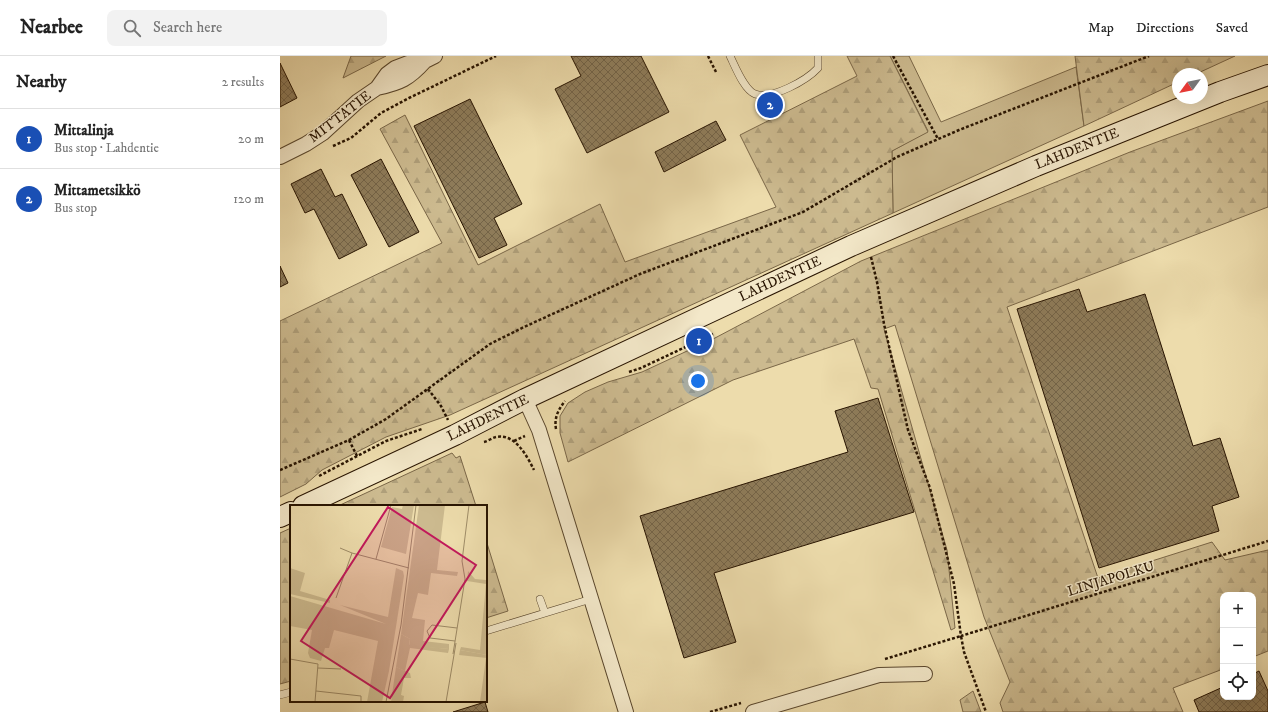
<!DOCTYPE html>
<html lang="en">
<head>
<meta charset="utf-8">
<style>
  :root { --surface:#fff; --page:#f2f2f2; --text:#222; --muted:#767676; --line:#e0e0e0; --accent:#8f2418 }
  body { margin:0; font-family:"IM FELL DW Pica",serif; background:var(--page); color:var(--text) }
  .controls { position:absolute; right:12px; bottom:12px; display:grid; overflow:hidden; border-radius:8px; box-shadow:0 4px 16px #0002 }
  .controls button { width:36px; height:36px; display:grid; place-items:center; padding:0; border:0; border-bottom:1px solid var(--line); background:var(--surface); color:var(--text); font:20px sans-serif }
  .compass { position:absolute; left:892px; top:12px; width:36px; height:36px; border-radius:50%; background:var(--surface); box-shadow:0 4px 16px #0002; rotate:237deg }
  .you { position:absolute; left:418px; top:325px; width:14px; height:14px; margin:-10px; border:3px solid #fff; border-radius:50%; background:#1a73e8; box-shadow:0 0 0 6px #1a73e833 }
  .badge { display:grid; place-items:center; width:26px; height:26px; border-radius:50%; background:var(--accent); color:#fff; font-size:13px; font-weight:700 }
  .pin { position:absolute; translate:-50% -50%; border:2px solid #fff; box-shadow:0 1px 4px #0006 }
  .list { margin:0; padding:0; list-style:none }
  h2 { display:flex; justify-content:space-between; align-items:center; height:52px; margin:0; padding:0 16px; font-size:17px }
  h2 small { font-size:13px; font-weight:400; color:var(--muted) }
  .list li { display:grid; grid-template-columns:26px 1fr auto; gap:12px; align-items:center; box-sizing:border-box; height:60px; padding:0 16px; border-top:1px solid var(--line) }
  .list b { display:block; font-size:15px; white-space:nowrap }
  .list p { margin:0; font-size:13px; white-space:nowrap; color:var(--muted) }
  .list em { font-size:13px; font-style:normal; color:var(--muted) }
  .icon { flex:none; width:22px; height:22px; fill:none; stroke:currentColor; stroke-width:2; stroke-linecap:round; stroke-linejoin:round }
  .map { position:relative; flex:none; width:988px; height:656px; overflow:hidden }
  header { display:flex; align-items:center; gap:24px; box-sizing:border-box; height:56px; padding:0 20px; background:var(--surface); border-bottom:1px solid var(--line) }
  header strong { font-size:19px }
  nav { display:flex; gap:22px; margin-inline-start:auto; font-size:14px }
  .search { width:280px; height:36px; background:var(--page); display:flex; align-items:center; gap:10px; box-sizing:border-box; padding:0 14px; border-radius:8px; color:var(--muted); font-size:15px }
  main { display:flex }
  aside { flex:1; background:var(--surface) }
  .map>svg:first-child { display:block }
  .grass { fill:#ccba8f; stroke:#7a6748 }
  .forest { fill:url(#forest-firs); stroke:#7a6748 }
  .building { fill:url(#building-cross-hatch); stroke:#281401 }
  .lines { fill:none; stroke-linecap:round; stroke-linejoin:round }
  .service-casing { stroke:#59462c; stroke-width:8 }
  .minor-casing { stroke:#59462c; stroke-width:16 }
  .secondary-casing { stroke:#281401; stroke-width:22 }
  .path { stroke:#281401; stroke-width:2.5; stroke-dasharray:3 2; stroke-linecap:butt }
  .service { stroke:#f3e8c9; stroke-width:7 }
  .minor { stroke:#f3e8c9; stroke-width:14 }
  .secondary { stroke:#f3e8c9; stroke-width:20 }
  .labels { text-anchor:middle; dominant-baseline:central; stroke-width:3; stroke-linejoin:round; paint-order:stroke }
  .street-label { font-size:14px; fill:#281401; stroke:#f3e8c9 }
  .inset-road { fill:none; stroke:#9e8c68; stroke-width:1 }
  .view { fill:#c2185b; fill-opacity:0.15; stroke:#c2185b; stroke-width:2 }
  .inset-edge { fill:none; stroke:#281401; stroke-width:2 }
</style>
</head>
<body>
<header>
<strong>Nearbee</strong>
<div class="search"><svg class="icon" aria-label="search" viewBox="0 0 24 24"><circle cx="10" cy="10" r="6"/><path d="M15 15l6 6"/></svg>Search here</div>
<nav><a>Map</a><a>Directions</a><a>Saved</a></nav>
</header>
<main>
<aside>
<h2>Nearby<small>2 results</small></h2>
<ul class="list">
<li><span class="badge" style="background:#1a4fb4">1</span><div><b>Mittalinja</b><p>Bus stop · Lahdentie</p></div><em>20 m</em></li>
<li><span class="badge" style="background:#1a4fb4">2</span><div><b>Mittametsikkö</b><p>Bus stop</p></div><em>120 m</em></li>
</ul>
</aside>
<div class="map">
<svg width="988" height="656" viewBox="0 0 988 656">
  <defs>
    <pattern id="forest-firs" width="22" height="20" patternUnits="userSpaceOnUse"><rect width="22" height="20" fill="#ccba8f"/><path d="M5 1l3.5 6h-7zM16 11l3.5 6h-7z" fill="#af9f7a"/></pattern>
    <pattern id="building-cross-hatch" width="8" height="8" patternUnits="userSpaceOnUse"><rect width="8" height="8" fill="#8e7c5a"/><path d="M0 0l8 8M0 8l8-8" fill="none" stroke="#746448"/></pattern>
  </defs>
  <rect width="100%" height="100%" fill="#eddcac"/>
  <filter id="stains"><feTurbulence type="fractalNoise" baseFrequency=".005" numOctaves="4"/><feColorMatrix values="0 0 0 0 .2 0 0 0 0 .09 0 0 0 0 .02 0 0 0 .5 -.17"/></filter>
  <radialGradient id="worn" r=".72"><stop offset=".6" stop-color="#630" stop-opacity="0"/><stop offset="1" stop-color="#630" stop-opacity=".3"/></radialGradient>
  <path class="grass" d="M610,0H629L661,66L796,11L804,70L613,157L612,95L648,75Z"/>
  <path class="forest" d="M71,0H106L63,22Z
    M567,0H610L648,76L612,95L613,157L170,359L106,381L42,414L26,428L0,441V265L162,187L100,73L125,59L198,209L320,148L345,206L496,151L460,79L577,20Z
    M795,0H955L916,18H898V26L804,70Z
    M988,45V151L727,251L818,522L932,486L945,504L988,494V595L973,601V539H943V613L893,632L903,656H723L720,647L730,626L704,561L615,269L604,273L667,494L675,572L671,574L598,333L591,332L574,283L453,324L288,406L280,377V360L288,347L305,336L328,326L362,316L435,282L581,205L850,96Z
    M172,397L176,402L180,400L196,450H58Z
    M11,472V625L0,628V477Z
    M206,484L228,555L206,562Z
    M693,635L701,656H683L680,644Z"/>
  <path class="building" d="M291,0H361L389,56L307,97L275,33L301,20Z
    M0,7L17,42L0,51Z
    M190,43L242,148L214,162L227,189L199,202L134,70Z
    M436,65L446,84L384,116L375,96Z
    M101,103L139,176L109,191L71,119Z
    M41,113L55,141L62,138L87,189L59,203L34,153L25,157L11,128Z
    M0,210L8,227L0,231Z
    M799,233L807,256L865,238L913,390L940,382L959,441L932,450L939,475L819,512L737,253Z
    M598,342L634,456L434,517L456,586L404,602L360,460L568,396L555,355Z
    M979,615L988,635V656H919L914,644L943,631V641H973V618Z
    M205,646L208,656H173Z"/>
  <g class="lines">
    <g class="service-casing">
      <path id="service" d="M450,0C455,10 464,34 475,38C492,44 527,24 538,12V0
        M260,543L265,557
        M206,575L311,543
        M0,639L11,636"/>
    </g>
    <g class="minor-casing">
      <path id="minor" d="M97,32C120,27 129,23 145,5
        M0,101L26,88L43,77L78,45L97,32L107,18L115,12L128,7L145,5L155,0
        M245,343L259,374L346,656
        M473,656L599,619L645,618"/>
    </g>
    <g class="secondary-casing">
      <path id="secondary" d="M23,450L175,379L245,343L571,190L756,110L940,36L988,19
        M0,461L11,456"/>
    </g>
    <path class="path" d="M428,0L436,16
      M613,0L658,83
      M53,90L71,82L101,57L129,42L216,0
      M591,201L597,226L604,268L628,374L650,432L674,528L681,580L988,485
      M349,316L361,312L433,278
      M148,333L161,350L168,364
      M276,373C274,362 278,354 285,345
      M69,384L77,400
      M234,385L245,380
      M204,386C208,385 212,382 216,381C235,377 247,400 254,414
      M0,414L69,384L106,363L210,288L244,271L360,218L523,156L617,101L679,74L869,0
      M39,420L106,385L142,373
      M605,603L681,580L684,596L706,656
      M430,656L461,647"/>
    <use href="#service" class="service"/>
    <use href="#minor" class="minor"/>
    <use href="#secondary" class="secondary"/>
  </g>
  <g class="labels">
    <g class="street-label">
      <text transform="translate(60 61) rotate(-38)">MITTATIE</text>
      <text transform="translate(797 93) rotate(-22)">LAHDENTIE</text>
      <text transform="translate(500 223) rotate(-25)">LAHDENTIE</text>
      <text transform="translate(208 362) rotate(-26)">LAHDENTIE</text>
      <text transform="translate(831 523) rotate(-17)">LINJAPOLKU</text>
    </g>
  </g>
  <g transform="translate(10 449)">
    <rect width="197" height="197" fill="#eddcac"/>
    <path d="M111,129L120,134L119,140L159,144L158,148L120,143L115,166L106,162ZM170,145L197,150V153L169,150Z" fill="#ccba8f"/>
    <path d="M113,0H124L116,49L91,42L102,2L112,4ZM129,0H155L147,65L168,67L167,71L141,68L138,90L128,88L122,113L135,115L133,136L159,139V144L119,141L120,134L111,129ZM0,63L15,68L10,86L40,95V98L0,89ZM106,63L113,66L114,71L99,166L92,197H77L88,136L44,125L39,143H35L31,156L20,153L18,148L22,125L0,121V91L96,119L50,100L98,112ZM178,66L185,74L196,75L197,69V150L170,145L171,142L190,145L196,79L177,76ZM196,153L197,197H190ZM106,162L120,168L121,173H114L111,190L114,191L113,197H101Z" fill="#ccba8f"/>
    <path class="inset-road" d="M50,43L62,48M86,54L101,0M46,93L62,48L119,63M165,136L140,133L137,126L142,120L167,123M163,149L175,74L172,56L179,0M0,154L28,159L25,197M28,163L51,164M26,186L71,191V197M96,197L111,120L126,0M156,197L166,138"/>
    <path class="view" d="M98,2L186,60L100,193L11,136Z"/>
    <rect width="197" height="197" class="inset-edge"/>
  </g>
  <rect width="100%" height="100%" filter="url(#stains)"/>
  <rect width="100%" height="100%" fill="url(#worn)"/>
</svg>
<div class="controls">
<button>+</button>
<button>−</button>
<button><svg class="icon" aria-label="locate" viewBox="0 0 24 24"><circle cx="12" cy="12" r="6"/><path d="M12 2v4M12 18v4M2 12h4M18 12h4"/></svg></button>
</div>
<svg class="compass" viewBox="-18 -18 36 36"><path d="M0-13l5 13h-10z" fill="#e53935"/><path d="M0 13l5-13h-10z" fill="#767676"/></svg>
<div class="you"></div>
<div class="pin badge" style="left:419px;top:285px;background:#1a4fb4">1</div>
<div class="pin badge" style="left:490px;top:49px;background:#1a4fb4">2</div>
</div>
</main>
</body>
</html>
